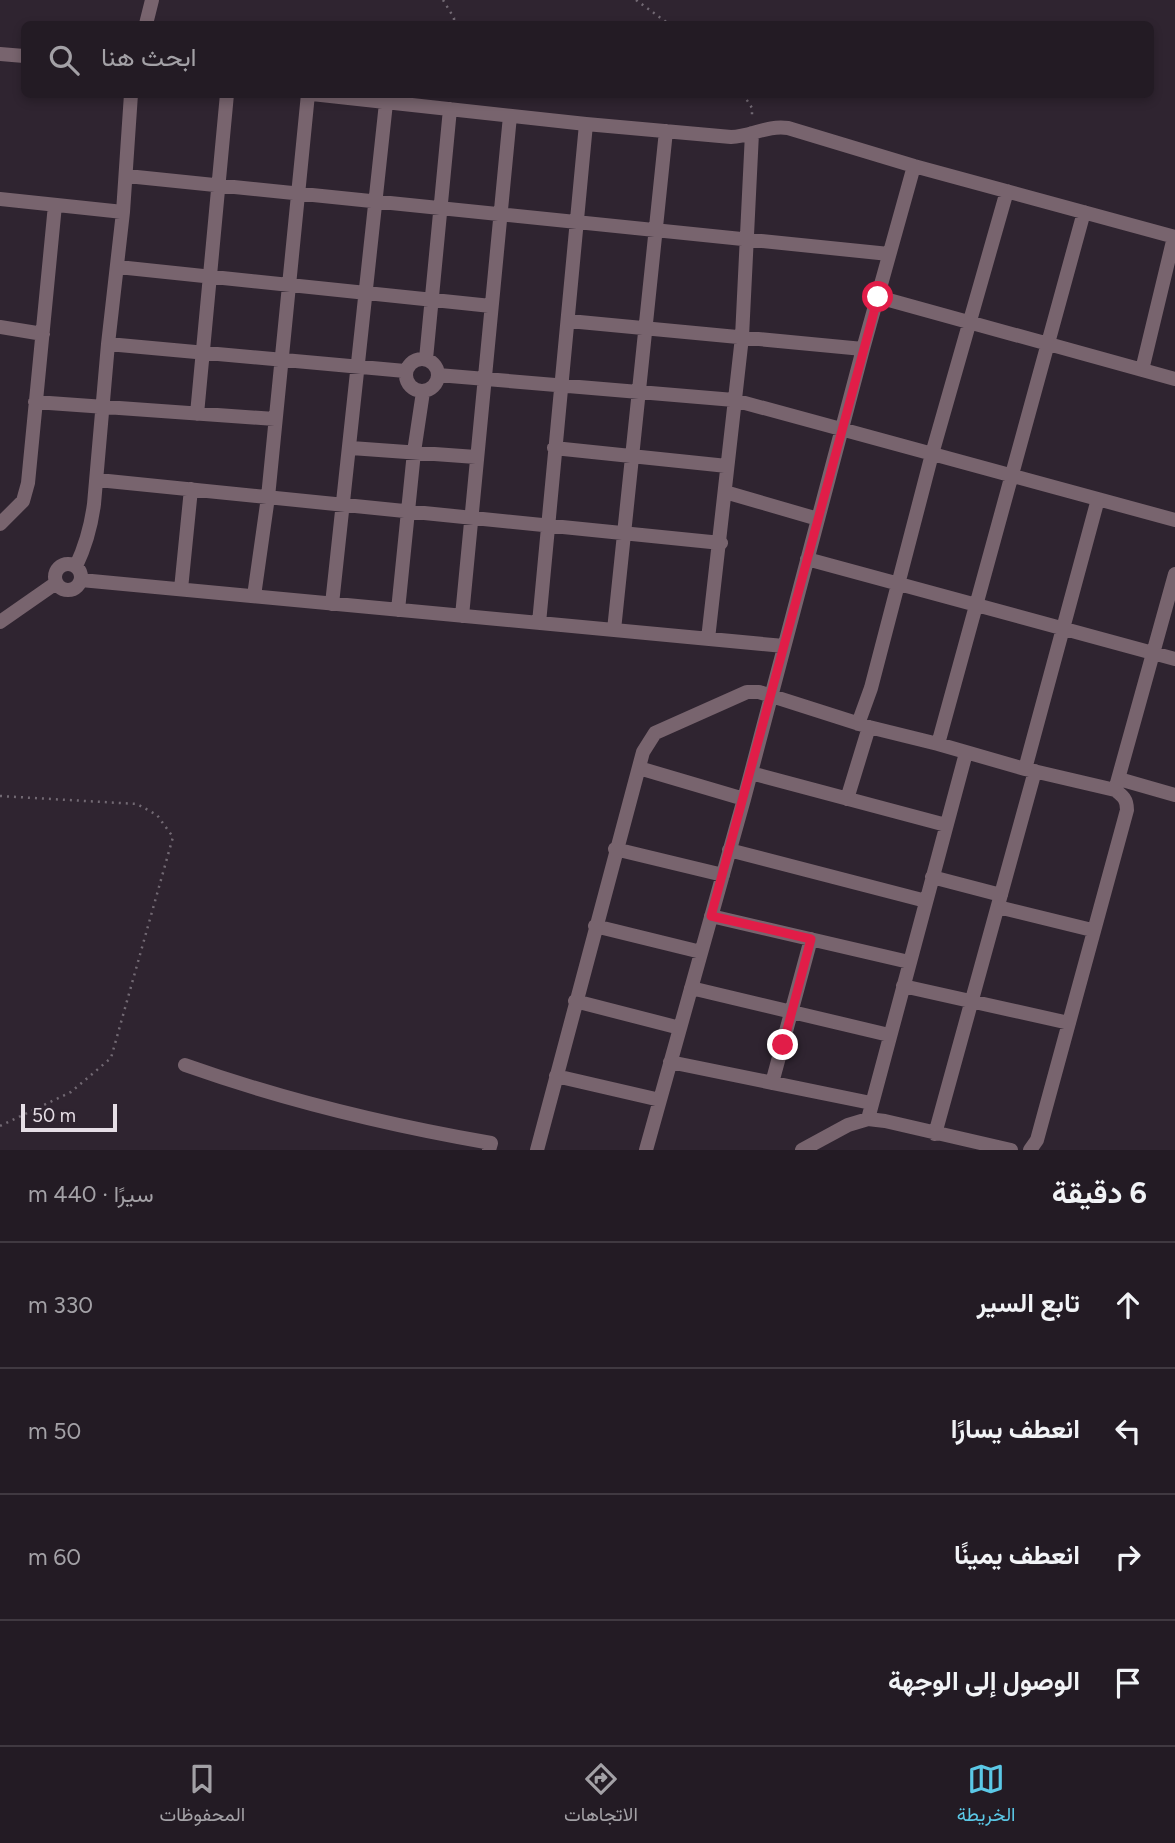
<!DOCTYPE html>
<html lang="ar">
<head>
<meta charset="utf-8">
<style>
  :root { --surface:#231b24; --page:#2f2831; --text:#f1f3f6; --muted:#a3a1a6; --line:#403941; --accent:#5bc8e6 }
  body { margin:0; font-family:Figtree,Vazirmatn,sans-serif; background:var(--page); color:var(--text); direction:rtl }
  .scale { position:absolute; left:21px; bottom:18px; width:96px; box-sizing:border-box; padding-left:7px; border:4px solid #e6dee6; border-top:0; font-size:19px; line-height:24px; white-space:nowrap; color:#e6dee6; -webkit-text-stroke:5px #2f2430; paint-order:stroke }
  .stop { position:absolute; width:21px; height:21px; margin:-16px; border:5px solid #e11d48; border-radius:50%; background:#fff }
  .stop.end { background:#e11d48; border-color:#fff; box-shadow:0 2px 7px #0008 }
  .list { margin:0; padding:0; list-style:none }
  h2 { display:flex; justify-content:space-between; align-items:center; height:91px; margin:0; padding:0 28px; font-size:30px }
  h2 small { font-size:23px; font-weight:400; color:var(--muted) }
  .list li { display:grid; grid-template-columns:46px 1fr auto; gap:21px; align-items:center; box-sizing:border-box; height:126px; padding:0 28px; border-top:2px solid var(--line) }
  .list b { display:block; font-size:26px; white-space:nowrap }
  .list em { font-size:23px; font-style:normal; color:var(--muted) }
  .icon { flex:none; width:38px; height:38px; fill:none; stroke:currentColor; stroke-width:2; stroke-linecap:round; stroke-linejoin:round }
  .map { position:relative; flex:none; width:1175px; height:1150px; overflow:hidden; direction:ltr }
  .search { position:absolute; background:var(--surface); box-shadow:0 4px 10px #0003; left:21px; right:21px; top:21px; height:77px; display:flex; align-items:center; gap:18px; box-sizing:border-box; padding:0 24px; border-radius:10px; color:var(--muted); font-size:26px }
  .sheet { height:595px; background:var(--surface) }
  nav { display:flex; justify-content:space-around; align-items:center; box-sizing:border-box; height:98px; border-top:2px solid var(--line); background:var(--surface); font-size:19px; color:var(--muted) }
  nav a { display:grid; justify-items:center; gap:4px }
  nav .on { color:var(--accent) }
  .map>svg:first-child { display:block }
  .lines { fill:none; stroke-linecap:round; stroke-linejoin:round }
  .path { stroke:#726973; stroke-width:2.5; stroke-dasharray:2 5; stroke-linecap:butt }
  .street { stroke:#78646e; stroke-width:14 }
  .route { stroke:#e11d48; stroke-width:9 }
</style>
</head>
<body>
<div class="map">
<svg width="1175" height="1150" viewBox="0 0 1175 1150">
  <rect width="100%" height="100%" fill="#2f2430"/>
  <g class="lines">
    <path class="path" d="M443,0L454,18V24
      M636,0L669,24
      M743,94L752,108V119
      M0,796L137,804L157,815L173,837L111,1058L71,1092L0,1126"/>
    <path class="street" d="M146,24L152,0
      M0,54L24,56
      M312,94L586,124L731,137C752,136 767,125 788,128L914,166L1175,237
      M127,176L889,254
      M0,199L123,212L131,94
      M118,267L491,306
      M878,297L1175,379
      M569,321L863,349
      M0,327L43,334
      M108,344L405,371
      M406 375a16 16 0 1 1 32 0a16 16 0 1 1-32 0Z
      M426,359L450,109
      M1142,370L1174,237
      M438,375L734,400L1175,520
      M35,402L275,419
      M197,414L227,94
      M351,448L476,457
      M554,448L727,466
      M98,480L721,543
      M725,492L818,519
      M0,524L23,501L28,483L55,205
      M807,559L1175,659
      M55 577a13 13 0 1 1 26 0a13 13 0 1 1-26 0Z
      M76,566C86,545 91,527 94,504L108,344L123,212
      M81,580L784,646
      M181,589L191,489
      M254,596L268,497L308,94
      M332,604L386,103
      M398,610L414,452L423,392
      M462,616L510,116
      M0,622L56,583
      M539,623L586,124
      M614,630L666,131
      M708,639L742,337L752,133
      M858,724L871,688L932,454L1007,191
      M938,744L1084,212
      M639,768L744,799
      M1025,769L1098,499
      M751,773L946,825
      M1119,779L1175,795
      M1115,790L1175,574
      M847,799L869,727
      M615,849L723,875
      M729,850L926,901
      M932,877L1001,895
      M998,907L1092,930
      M711,916L909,962
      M595,926L701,952
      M903,986L1069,1023
      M691,988L889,1035
      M575,1001L680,1028
      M670,1062L871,1103
      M185,1065C284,1100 387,1125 491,1143L489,1150
      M556,1076L660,1100
      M772,1083L811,939
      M868,1119L966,753
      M935,1134L1035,771
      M537,1150L643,752L655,733L747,692H759L869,727L938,744L1025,769L1115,790C1123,796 1127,799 1127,810L1037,1140L1030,1150
      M646,1150L744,799L863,349L914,166
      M802,1150L848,1125L868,1119L885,1121L1011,1150"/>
  </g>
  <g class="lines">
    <path class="route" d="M783,1045L811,939L711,916L878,297"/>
  </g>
</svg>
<div class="scale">50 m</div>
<div class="stop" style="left:878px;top:297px"></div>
<div class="stop end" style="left:783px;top:1045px"></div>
<div class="search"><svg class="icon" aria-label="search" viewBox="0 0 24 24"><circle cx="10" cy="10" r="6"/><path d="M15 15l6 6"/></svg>ابحث هنا</div>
</div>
<section class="sheet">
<h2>6 دقيقة<small>سيرًا · 440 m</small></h2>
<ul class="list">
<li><svg class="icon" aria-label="ahead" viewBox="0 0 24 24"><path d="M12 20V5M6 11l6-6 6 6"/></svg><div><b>تابع السير</b></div><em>330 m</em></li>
<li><svg class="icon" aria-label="left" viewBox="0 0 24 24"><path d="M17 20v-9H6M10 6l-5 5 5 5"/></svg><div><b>انعطف يسارًا</b></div><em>50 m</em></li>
<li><svg class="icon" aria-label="right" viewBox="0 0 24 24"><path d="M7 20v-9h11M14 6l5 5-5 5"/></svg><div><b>انعطف يمينًا</b></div><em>60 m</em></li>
<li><svg class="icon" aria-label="arrive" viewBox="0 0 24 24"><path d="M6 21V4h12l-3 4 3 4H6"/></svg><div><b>الوصول إلى الوجهة</b></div></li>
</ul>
</section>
<nav>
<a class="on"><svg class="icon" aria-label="map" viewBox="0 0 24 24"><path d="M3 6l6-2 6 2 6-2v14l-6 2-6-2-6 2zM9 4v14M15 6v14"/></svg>الخريطة</a>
<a><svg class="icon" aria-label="directions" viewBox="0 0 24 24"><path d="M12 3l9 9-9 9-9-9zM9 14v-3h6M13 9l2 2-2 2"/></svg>الاتجاهات</a>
<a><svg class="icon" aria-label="saved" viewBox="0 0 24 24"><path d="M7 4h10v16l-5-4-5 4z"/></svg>المحفوظات</a>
</nav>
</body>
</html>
